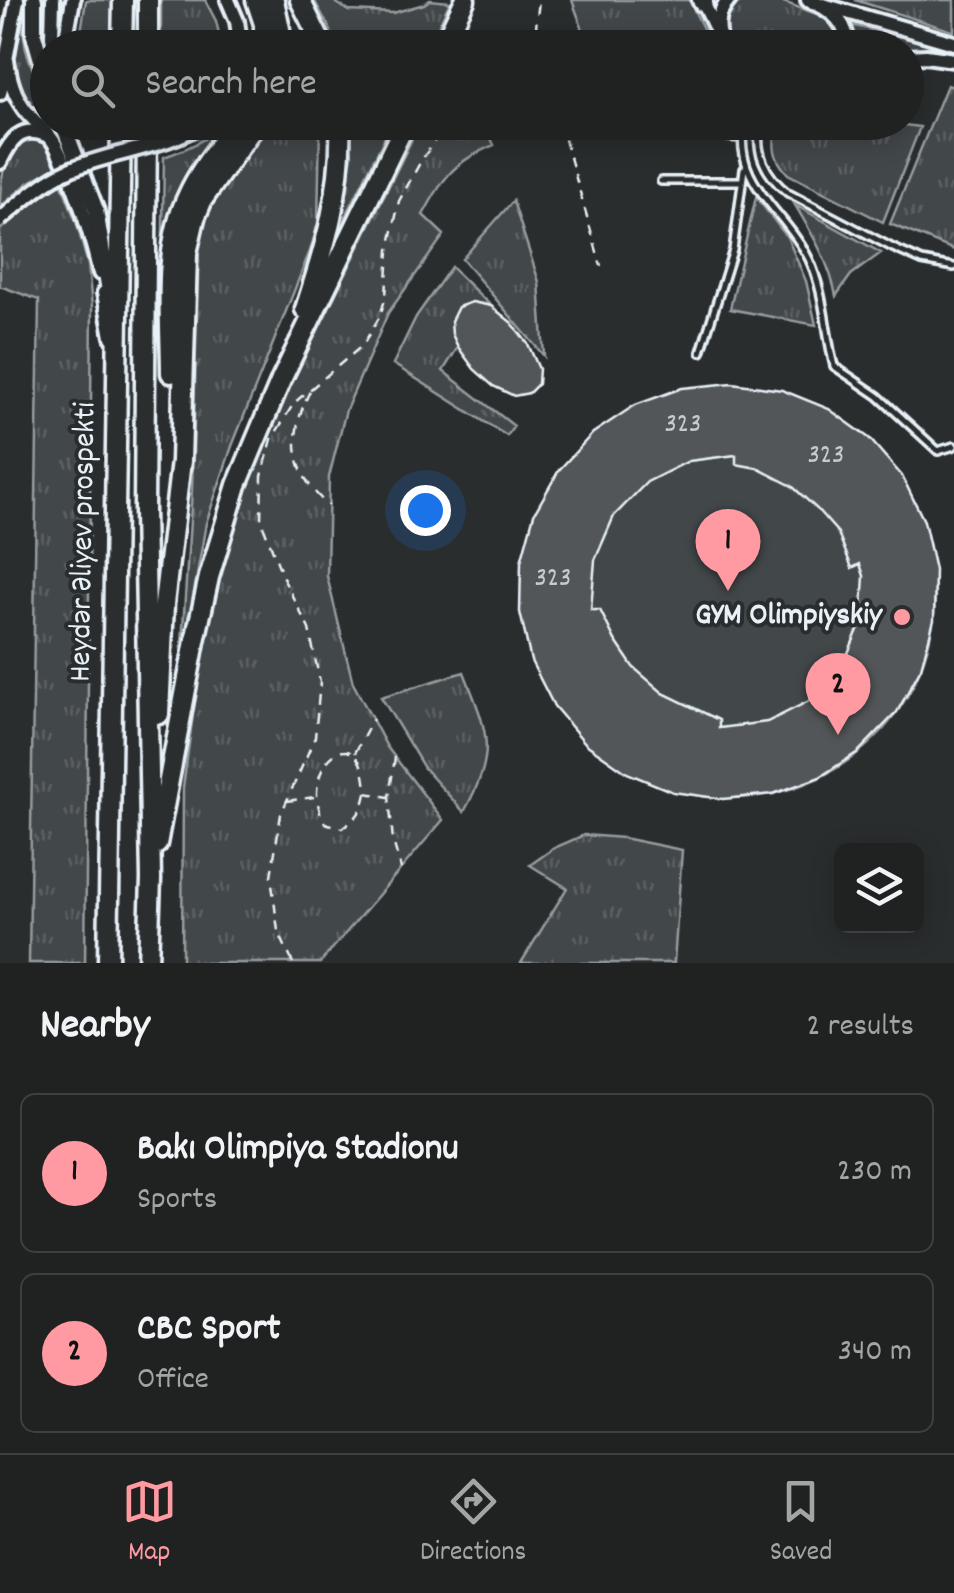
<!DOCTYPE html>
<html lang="en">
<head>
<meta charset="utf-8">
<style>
  :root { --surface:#202222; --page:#282a2a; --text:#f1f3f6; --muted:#a2a4a5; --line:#3d3f40; --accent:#ff9aa2 }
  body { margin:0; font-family:Dekko,sans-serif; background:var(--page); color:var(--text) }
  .controls { position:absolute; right:30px; bottom:30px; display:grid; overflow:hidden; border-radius:15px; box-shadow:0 5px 25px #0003 }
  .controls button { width:90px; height:90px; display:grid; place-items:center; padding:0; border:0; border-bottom:2px solid var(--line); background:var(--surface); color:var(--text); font:50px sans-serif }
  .you { position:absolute; left:425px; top:510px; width:35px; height:35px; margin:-25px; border:8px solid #fff; border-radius:50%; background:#1a73e8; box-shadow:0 0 0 15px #1a73e833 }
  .badge { display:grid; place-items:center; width:65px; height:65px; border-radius:50%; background:var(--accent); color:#111; font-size:32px; font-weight:700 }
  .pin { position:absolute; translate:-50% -82px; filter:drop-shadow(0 2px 5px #0008) }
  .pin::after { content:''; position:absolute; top:52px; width:35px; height:30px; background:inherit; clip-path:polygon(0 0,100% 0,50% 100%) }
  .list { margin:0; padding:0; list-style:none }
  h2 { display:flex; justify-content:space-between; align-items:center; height:130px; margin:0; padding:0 40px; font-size:42px }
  h2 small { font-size:32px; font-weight:400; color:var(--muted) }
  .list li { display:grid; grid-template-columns:65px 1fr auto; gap:30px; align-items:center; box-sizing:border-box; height:160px; margin:0 20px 20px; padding:0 20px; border:2px solid var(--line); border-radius:15px }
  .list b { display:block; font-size:38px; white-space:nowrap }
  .list p { margin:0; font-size:32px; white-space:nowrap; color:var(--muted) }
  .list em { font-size:32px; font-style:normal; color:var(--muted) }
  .icon { flex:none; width:55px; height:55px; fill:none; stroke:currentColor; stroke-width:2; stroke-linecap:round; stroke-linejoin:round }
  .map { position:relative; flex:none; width:954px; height:963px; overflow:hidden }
  .search { position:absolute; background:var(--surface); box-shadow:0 5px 25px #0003; left:30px; right:30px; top:30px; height:110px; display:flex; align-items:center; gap:25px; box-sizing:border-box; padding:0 35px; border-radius:55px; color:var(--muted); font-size:38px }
  .sheet { height:490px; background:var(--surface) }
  nav { display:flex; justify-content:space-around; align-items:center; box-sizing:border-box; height:140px; border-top:2px solid var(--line); background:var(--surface); font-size:28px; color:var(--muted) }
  nav a { display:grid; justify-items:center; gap:5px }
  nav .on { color:var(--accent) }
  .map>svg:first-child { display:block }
  .grass { fill:url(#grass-tufts); stroke:#959ca0; stroke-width:2.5 }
  .pitch { fill:#424648; stroke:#959ca0; stroke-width:2.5 }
  .building { fill:#535759; stroke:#e8f1f8; stroke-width:2.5; fill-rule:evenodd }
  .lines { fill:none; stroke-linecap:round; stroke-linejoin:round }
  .service-casing { stroke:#e8f1f8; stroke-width:12 }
  .secondary-casing { stroke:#e8f1f8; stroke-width:20 }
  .primary-casing { stroke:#e8f1f8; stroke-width:21 }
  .motorway-casing { stroke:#e8f1f8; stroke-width:25 }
  .path { stroke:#e8f1f8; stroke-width:2.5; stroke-dasharray:10 8; stroke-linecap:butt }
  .service { stroke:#2a2d2e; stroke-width:5 }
  .secondary { stroke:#2a2d2e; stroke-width:12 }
  .primary { stroke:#2a2d2e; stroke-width:14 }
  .motorway { stroke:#2a2d2e; stroke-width:18 }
  .secondary-bridge-casing { stroke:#e8f1f8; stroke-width:20; stroke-linecap:butt }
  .secondary-bridge { stroke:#2a2d2e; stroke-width:12 }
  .poi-dot { fill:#ff9aa2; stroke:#2a2d2e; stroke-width:4 }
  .labels { text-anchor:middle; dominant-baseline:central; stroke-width:8; stroke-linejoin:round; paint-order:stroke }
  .number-label { font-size:28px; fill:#c3cad0 }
  .street-label { font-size:32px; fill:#e8f1f8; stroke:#2a2d2e }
  .poi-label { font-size:32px; font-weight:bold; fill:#e8f1f8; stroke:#2a2d2e; text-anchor:end }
</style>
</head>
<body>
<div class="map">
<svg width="954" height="963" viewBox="0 0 954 963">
  <defs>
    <pattern id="grass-tufts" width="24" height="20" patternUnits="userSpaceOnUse" patternTransform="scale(2.5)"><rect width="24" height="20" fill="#424648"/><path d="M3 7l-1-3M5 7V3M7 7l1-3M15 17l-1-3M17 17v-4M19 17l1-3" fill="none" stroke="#5d6163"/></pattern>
  </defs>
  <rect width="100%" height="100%" fill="#2a2d2e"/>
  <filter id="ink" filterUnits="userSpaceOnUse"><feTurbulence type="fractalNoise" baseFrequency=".01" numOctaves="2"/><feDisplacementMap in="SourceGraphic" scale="20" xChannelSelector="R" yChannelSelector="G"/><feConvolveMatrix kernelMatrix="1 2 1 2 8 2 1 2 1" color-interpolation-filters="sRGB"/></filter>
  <g filter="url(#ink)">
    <path class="grass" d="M86,0H113V47H81L80,38Z
      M161,0H205L216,21L222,47H161Z
      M314,0H332L349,11L393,13L424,4L430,0L450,2L428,47L336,48L328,25Z
      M572,0H689L712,47H589Z
      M744,0H778L822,16L833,25L838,37L839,47H733C724,28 722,11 744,0Z
      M855,0H954V32L953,31Z
      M22,22L26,50L47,111V121C44,118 38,116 34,113C5,92 16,51 22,22Z
      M851,25L949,48L947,52L907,51L906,48L855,47V38Z
      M947,85L954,87V250L890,224Z
      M881,122L920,127L883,222L788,174C772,157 772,144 778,123Z
      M224,123H228L162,284L164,157C187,149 207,140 224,123Z
      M271,123H320L318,223L310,251L232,446L206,523L180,674L192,490L199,242C202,232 204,220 208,210C223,178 252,153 271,123Z
      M350,123H392L337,234L352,156Z
      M420,123H484L494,145C453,162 444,177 423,215L444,235L388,313L346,410L329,477L327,576L353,683L387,747L443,820L320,963H182L183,787L199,671L223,565L259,450Z
      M37,136L43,141L57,166L28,183L0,207C0,177 3,164 19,138Z
      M61,182L76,221L88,265L92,307L85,963H29L39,300L0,286V230L33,200Z
      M756,197L787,237L806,281L816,325L730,309Z
      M513,201L539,282L544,356L462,259Z
      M795,205L881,253L851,275L836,296C830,263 812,234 795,205Z
      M451,267L491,306L472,302L458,307C450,323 450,331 458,347L443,371L514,426L507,436L393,364L416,317Z
      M464,672C488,734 498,750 464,812L424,768L381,697Z
      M584,835L623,838L682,850L674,963H521L567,888L530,865L554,848Z"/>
    <path class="pitch" d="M525 593a205 205 0 1 1 410 0a205 205 0 1 1-410 0Z"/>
    <path class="building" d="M472,302L491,306L512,323L528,344L539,369L538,384L529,393L514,396L493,386L474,369L458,347L452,334L451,321L458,307Z
      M732,383L782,390L829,409L869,438L902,476L924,521L935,570L934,620L921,668L897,712L858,752L820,777L773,794L723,799L673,792L627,773L586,744L554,706L531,661L520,612L521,562L534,514L559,470L593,433L635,405L682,388ZM736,455V464L757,468L792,486L817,509L838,533L852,568L860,564L864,576L861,623L842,667L809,701L767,722L719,728V720L663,693L633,667L615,640L600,610H591L595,560L614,516L647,482L689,461Z"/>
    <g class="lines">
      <g class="service-casing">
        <path id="service" d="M705,122L709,131L729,137L742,138
          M744,122C732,184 785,210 809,259C825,293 825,331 834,366L878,396L938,451L954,446
          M761,122C753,151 766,176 788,193L893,248L922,261L954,267
          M661,181H742
          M701,352L733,250L744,169"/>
      </g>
      <g class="secondary-casing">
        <path id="secondary" d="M53,0L52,36L54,48
          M228,0L237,21L241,48
          M702,0L725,48
          M808,0C830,8 848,22 848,48
          M823,5L954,43
          M719,32C717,20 721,9 729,0
          M67,48V32L73,0
          M906,57L926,56L954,60
          M7,60C10,85 17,104 36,122C44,130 51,136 56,146C76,185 90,231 100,273
          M0,93L17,0
          M0,162C10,141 21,124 46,135
          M104,293L112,337"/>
      </g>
      <g class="primary-casing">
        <path id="primary" d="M34,0V35L48,84
          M62,122L96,210L111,304"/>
      </g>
      <g class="motorway-casing">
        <path id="motorway" d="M256,0L264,24V48
          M274,0L280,29V48
          M300,0L324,48
          M702,0L703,2
          M122,48L123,0
          M148,48V0
          M442,48L465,0
          M147,122L144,511L151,879L148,963
          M305,309C325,249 343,186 340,122
          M171,373C171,315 162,248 188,195C200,168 220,146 236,122
          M159,714L164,604L181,461L187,253L195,218L203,199L257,122
          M157,844L195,641L209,577L237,485L281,380L406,122
          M108,963L121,122"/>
      </g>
      <path class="path" d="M536,38L538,48
        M529,48L535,36L539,0
        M560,122L601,266
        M731,131L733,122
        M310,391C288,435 290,473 329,506
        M355,753L373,719
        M395,757L389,797L393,841L401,869
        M366,793C363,810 357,819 342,828L325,823C294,768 363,709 366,793L389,797
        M287,801L314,797
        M293,963L278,931L271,876L281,814L315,737L320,682L309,629L284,580L261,520L262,476L272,439L294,403L363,345L380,316L386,296L389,250L399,201L421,161L438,136L462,122"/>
      <use href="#service" class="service"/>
      <use href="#secondary" class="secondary"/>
      <use href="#primary" class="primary"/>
      <use href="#motorway" class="motorway"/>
      <g class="secondary-bridge-casing">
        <path id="secondary-bridge" d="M110,124C135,133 160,133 184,122
          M0,220C22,201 44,181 71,169C115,151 165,148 206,122"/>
      </g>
      <use href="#secondary-bridge" class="secondary-bridge"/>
    </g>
  </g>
  <circle class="poi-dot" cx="902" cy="617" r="10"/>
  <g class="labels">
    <g class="number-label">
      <text x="683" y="426">323</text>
      <text x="826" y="457">323</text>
      <text x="553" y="580">323</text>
    </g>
    <g class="street-label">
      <text transform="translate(85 542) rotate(-89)">Heydər Əliyev prospekti</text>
    </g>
    <g class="poi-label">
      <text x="882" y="617">GYM Olimpiyskiy</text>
    </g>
  </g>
</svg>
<div class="controls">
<button><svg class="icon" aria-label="layers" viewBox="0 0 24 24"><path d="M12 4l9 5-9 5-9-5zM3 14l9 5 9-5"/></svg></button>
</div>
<div class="you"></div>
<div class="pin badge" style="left:728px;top:591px">1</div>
<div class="pin badge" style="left:838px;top:735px">2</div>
<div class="search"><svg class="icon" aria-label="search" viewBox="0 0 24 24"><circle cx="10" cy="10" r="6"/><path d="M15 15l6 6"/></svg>Search here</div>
</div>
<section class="sheet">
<h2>Nearby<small>2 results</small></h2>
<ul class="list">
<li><span class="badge">1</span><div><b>Bakı Olimpiya Stadionu</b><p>Sports</p></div><em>230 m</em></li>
<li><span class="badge">2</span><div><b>CBC Sport</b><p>Office</p></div><em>340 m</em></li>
</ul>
</section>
<nav>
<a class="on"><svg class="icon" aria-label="map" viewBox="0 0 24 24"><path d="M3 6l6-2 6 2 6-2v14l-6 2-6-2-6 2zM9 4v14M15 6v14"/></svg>Map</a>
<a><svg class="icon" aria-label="directions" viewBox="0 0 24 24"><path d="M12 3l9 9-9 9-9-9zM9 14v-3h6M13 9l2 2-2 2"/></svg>Directions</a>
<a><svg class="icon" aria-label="saved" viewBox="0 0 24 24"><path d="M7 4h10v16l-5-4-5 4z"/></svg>Saved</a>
</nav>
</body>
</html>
